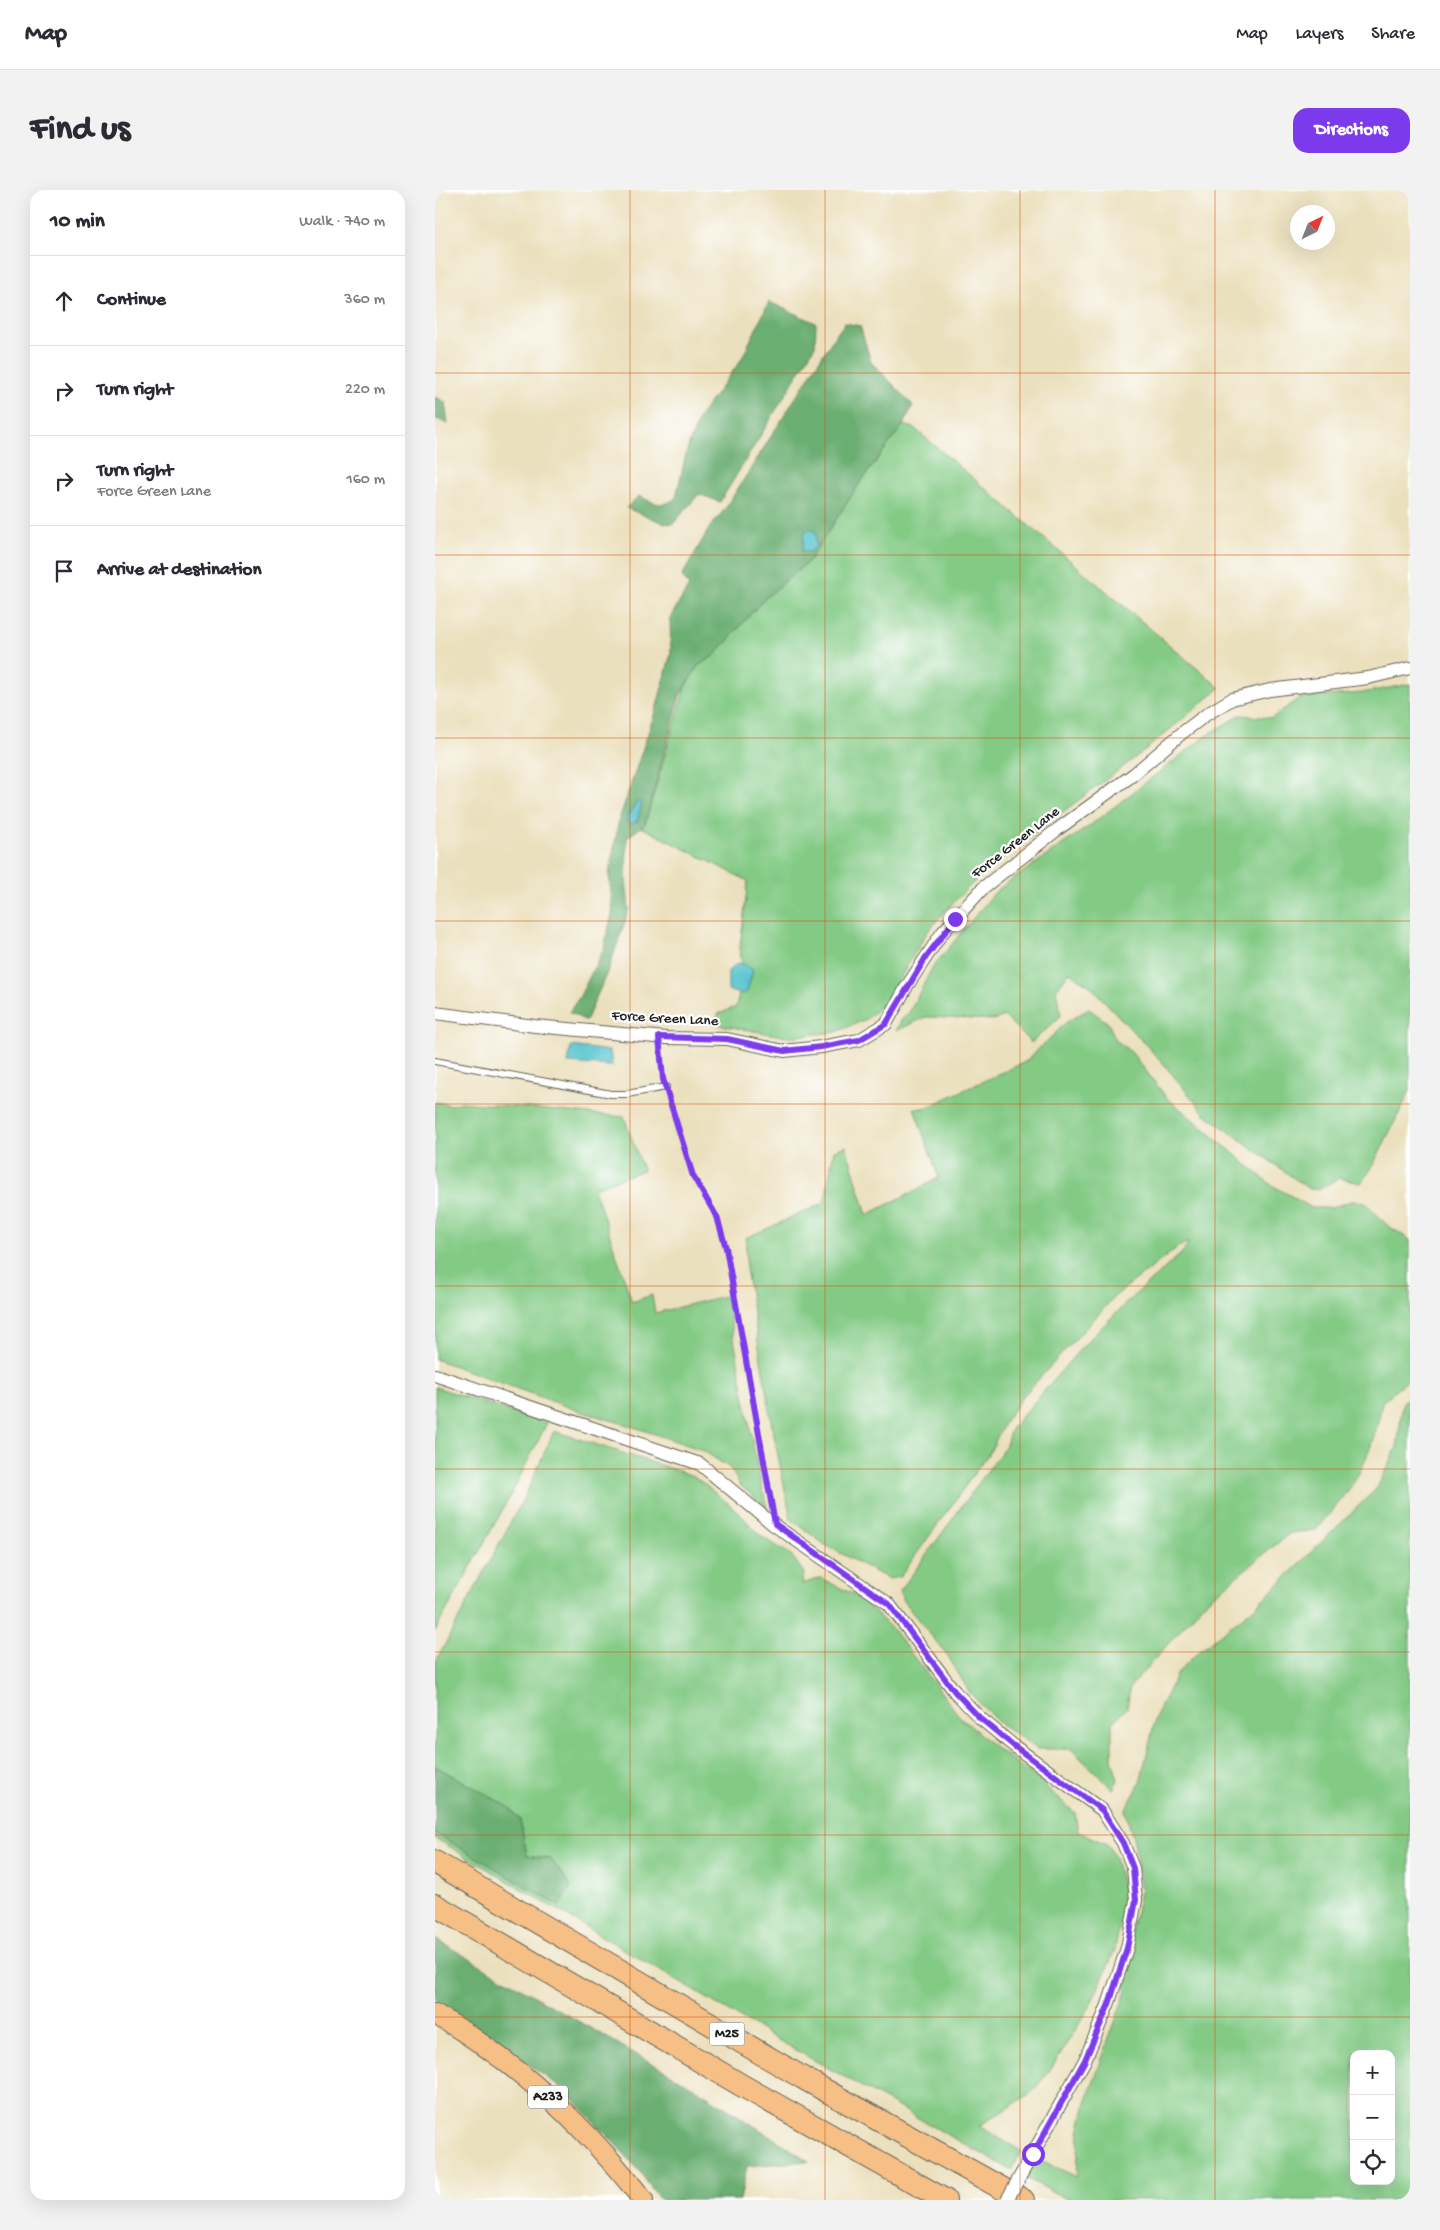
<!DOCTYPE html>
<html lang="en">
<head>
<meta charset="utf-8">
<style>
  :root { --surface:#fff; --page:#f2f2f3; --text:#2b2b33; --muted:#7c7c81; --line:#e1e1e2; --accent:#7c3aed }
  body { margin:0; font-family:"Gochi Hand",sans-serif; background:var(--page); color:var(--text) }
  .controls { position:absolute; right:15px; bottom:15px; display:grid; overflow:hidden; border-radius:10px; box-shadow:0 5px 20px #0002 }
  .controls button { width:45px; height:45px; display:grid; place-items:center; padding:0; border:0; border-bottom:1px solid var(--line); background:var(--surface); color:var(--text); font:25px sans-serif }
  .compass { position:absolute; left:855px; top:15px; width:45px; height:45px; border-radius:50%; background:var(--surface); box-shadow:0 5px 20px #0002; rotate:43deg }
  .stop { position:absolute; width:15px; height:15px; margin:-11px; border:4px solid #7c3aed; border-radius:50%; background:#fff }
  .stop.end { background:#7c3aed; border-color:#fff; box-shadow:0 1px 5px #0008 }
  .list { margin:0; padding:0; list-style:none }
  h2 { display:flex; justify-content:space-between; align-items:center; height:65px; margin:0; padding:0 20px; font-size:21px }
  h2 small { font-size:16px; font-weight:400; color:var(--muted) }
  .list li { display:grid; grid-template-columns:32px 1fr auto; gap:15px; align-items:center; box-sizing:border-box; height:90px; padding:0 20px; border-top:1px solid var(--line) }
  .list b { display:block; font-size:19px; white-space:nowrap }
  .list p { margin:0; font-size:16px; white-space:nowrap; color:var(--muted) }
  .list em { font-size:16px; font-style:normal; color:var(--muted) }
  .icon { flex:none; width:28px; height:28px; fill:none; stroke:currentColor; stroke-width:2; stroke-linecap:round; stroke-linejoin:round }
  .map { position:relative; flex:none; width:975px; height:2010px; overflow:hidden; border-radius:15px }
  header { display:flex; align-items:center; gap:30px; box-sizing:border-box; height:70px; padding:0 25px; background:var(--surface); border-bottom:1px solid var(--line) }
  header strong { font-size:24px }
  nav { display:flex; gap:28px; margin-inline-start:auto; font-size:18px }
  .intro { display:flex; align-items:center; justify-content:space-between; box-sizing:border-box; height:120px; padding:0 30px }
  h1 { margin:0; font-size:35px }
  .button { padding:12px 22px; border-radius:15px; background:var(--accent); color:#fff; font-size:18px; font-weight:700 }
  main { display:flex; gap:30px; padding:0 30px }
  aside { flex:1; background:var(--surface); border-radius:15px; box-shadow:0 5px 20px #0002 }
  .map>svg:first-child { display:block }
  .green { fill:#83ca85; stroke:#507350; fill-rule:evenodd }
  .forest { fill:#6aae72; stroke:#436547 }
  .water { fill:#56c3ce; stroke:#397075 }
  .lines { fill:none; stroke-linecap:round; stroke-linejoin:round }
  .service-casing { stroke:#646154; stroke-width:8 }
  .minor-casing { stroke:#646154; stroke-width:14 }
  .primary-casing { stroke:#646154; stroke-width:22 }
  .motorway-casing { stroke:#646154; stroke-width:24 }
  .path { stroke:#646154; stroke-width:2.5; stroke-dasharray:4 4; stroke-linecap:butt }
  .service { stroke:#fff; stroke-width:6 }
  .minor { stroke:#fff; stroke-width:12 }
  .primary { stroke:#f5bf86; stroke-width:20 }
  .motorway { stroke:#f5bf86; stroke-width:22 }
  .minor-bridge-casing { stroke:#646154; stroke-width:14; stroke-linecap:butt }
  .minor-bridge { stroke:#fff; stroke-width:12 }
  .route { stroke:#7c3aed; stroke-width:6 }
  .grid { fill:none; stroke:#d4530e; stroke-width:1; stroke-opacity:0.55 }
  .labels { text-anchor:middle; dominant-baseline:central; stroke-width:4.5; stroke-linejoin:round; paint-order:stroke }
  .shield { fill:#fff; stroke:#606060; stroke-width:1 }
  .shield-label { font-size:14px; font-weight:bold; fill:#1c1c1c }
  .street-label { font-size:15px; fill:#1c1c1c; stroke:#fff }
</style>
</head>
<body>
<header>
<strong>Map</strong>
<nav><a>Map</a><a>Layers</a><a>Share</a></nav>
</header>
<div class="intro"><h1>Find us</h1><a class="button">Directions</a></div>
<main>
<aside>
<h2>10 min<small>Walk · 740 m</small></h2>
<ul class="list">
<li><svg class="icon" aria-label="ahead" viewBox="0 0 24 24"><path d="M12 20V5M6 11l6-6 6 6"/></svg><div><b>Continue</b></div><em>360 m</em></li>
<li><svg class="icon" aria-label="right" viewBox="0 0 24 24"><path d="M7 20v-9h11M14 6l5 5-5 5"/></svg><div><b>Turn right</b></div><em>220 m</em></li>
<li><svg class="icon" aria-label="right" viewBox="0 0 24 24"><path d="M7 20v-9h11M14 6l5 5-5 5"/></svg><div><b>Turn right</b><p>Force Green Lane</p></div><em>160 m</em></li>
<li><svg class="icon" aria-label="arrive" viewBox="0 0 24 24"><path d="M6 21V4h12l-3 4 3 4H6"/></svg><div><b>Arrive at destination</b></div></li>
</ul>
</aside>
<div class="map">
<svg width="975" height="2010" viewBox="0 0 975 2010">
  <rect width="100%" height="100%" fill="#fff"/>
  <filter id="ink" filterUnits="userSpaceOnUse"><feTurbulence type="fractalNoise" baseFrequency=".02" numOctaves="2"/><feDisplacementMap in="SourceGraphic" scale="10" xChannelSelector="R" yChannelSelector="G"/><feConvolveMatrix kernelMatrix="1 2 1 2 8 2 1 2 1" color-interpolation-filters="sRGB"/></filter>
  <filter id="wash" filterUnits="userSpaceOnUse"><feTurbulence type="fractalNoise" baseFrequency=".0096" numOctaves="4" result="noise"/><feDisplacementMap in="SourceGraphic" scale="20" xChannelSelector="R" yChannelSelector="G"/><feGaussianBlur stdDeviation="1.12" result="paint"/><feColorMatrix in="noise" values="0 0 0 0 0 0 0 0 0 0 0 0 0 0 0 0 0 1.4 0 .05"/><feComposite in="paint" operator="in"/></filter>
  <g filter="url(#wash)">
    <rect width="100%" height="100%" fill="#ebe0bd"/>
    <path class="green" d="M468,235L479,238L785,498L709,561L551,680L510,721L491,744L452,810L432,829L401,842L353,847L279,834L283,824L301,817L308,784L305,757L313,691L206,637L210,634L250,497L263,476L280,465L328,410L374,371L424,294Z
      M975,494V901L936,979L926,993L904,988L885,999H874L770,924L727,872L655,796L634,782L621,800L626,826L596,853L569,826L559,830L491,827L461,841L467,829L475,821L497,778L561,701L657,634L771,546L805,525L837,528L864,508L927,503Z
      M654,819L673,833L681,850L697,863L731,907L835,994L877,1018H896L916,1011L930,1012L952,1035L975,1050V1188L947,1212C942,1242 931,1276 913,1301C903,1315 891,1327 881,1340L855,1343L770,1412L695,1497L692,1518L677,1533V1569L683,1590L678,1599L636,1559H602L563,1532L535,1503L513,1466L468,1411L465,1401L570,1257L576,1239L647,1157L694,1110L747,1063L754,1052L743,1057L680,1106L588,1206L570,1231L556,1260L465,1387L454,1389L390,1355L356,1329L337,1236L311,1079V1048L389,1013L399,960L411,956L432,1025L504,988L479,918H490L590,872L633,831Z
      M0,912L16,915L27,912L189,927L208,980L159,998L197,1112L217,1105L220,1123L289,1106L293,1116L321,1271L332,1318L305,1295L295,1278L267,1260L193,1235L144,1221L0,1169Z
      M0,1197L112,1233L74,1308L0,1441Z
      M975,1207V2010H634L589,1987L599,1967L642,1987L644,1943L650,1916L691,1801L686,1788L706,1698L699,1651L690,1621L705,1593L721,1526L742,1483L764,1461L820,1417L942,1298L962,1257L968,1212ZM919,1864H956V1991H919Z
      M119,1241L259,1286L300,1319L326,1346L356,1365L369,1383L367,1394L385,1388L422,1406L444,1426L458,1440L525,1527L562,1559L597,1584L640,1623L643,1642L672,1654L680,1667L690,1710L679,1763L653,1820L613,1883L595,1904L544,1936L586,1961L576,1980L336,1846L0,1648V1643L124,1716L116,1669L92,1665L85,1630L74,1617L0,1576V1473L90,1306Z"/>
    <path class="forest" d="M334,112L381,133L380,156L285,312L264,304L238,334L229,333L191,318L204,306C217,312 229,320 241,307L252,260L264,227L306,170Z
      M410,133L425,136L436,172L478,215L468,235L424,294L374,371L328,410L280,465L263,476L245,505L210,634L192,648L191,691L194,719L174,778L151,831L134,822L145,806L169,758L178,720L174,685L184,630L222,516L236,463L235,428L254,396L247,386L275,337L290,319L398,149Z
      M0,207L10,212L13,234L0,228Z
      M0,1576L74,1617L85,1630L92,1665L116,1669L136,1696L124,1716L0,1643Z
      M0,1749L260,1898L374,1971L312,1976L305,2010H225L202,1978L130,1900L0,1810Z"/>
    <path class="water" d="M377,340L381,342V356L375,362L367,361L370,341Z
      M202,612L207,613L202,631L196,634L192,632V626Z
      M303,773L311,775L318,780L312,802C305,805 300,803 293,800V781Z
      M136,856L175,861L177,876L133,873Z"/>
  </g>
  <g filter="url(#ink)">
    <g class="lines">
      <g class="service-casing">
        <path id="service" d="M0,871L176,904H192L231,897"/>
      </g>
      <g class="minor-casing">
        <path id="minor" d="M0,823L100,836L231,848L292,849L349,861L386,857L424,850L451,834L472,796L507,743L549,697L623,639L699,584L747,543L772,524L797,509L835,500L933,488L975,478
          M0,1185L265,1274L339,1335L454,1414L520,1502L545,1528L579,1556L667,1620L688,1653L698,1678L701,1710L692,1758L673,1815L650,1870L598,1963"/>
      </g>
      <g class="primary-casing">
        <path id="primary" d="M0,1824C82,1872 150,1935 208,2010"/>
      </g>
      <g class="motorway-casing">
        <path id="motorway" d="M0,1672L368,1888L588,2010
          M0,1715L306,1895L510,2010"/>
      </g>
      <path class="path" d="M225,860L228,887
        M234,907L258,985L283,1027L291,1058L338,1316"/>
      <use href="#service" class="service"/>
      <use href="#minor" class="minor"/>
      <use href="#primary" class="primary"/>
      <use href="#motorway" class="motorway"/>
      <g class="minor-bridge-casing">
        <path id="minor-bridge" d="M572,2010L598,1963"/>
      </g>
      <use href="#minor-bridge" class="minor-bridge"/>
    </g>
  </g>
  <g class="lines" filter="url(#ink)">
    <path class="route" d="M520,729L491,767L451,834L424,850L386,857L349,861L292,849L224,847L228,889L258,986L282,1027L291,1058L340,1334L454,1414L520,1502L545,1528L579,1556L667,1620L688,1653L698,1678L701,1710L692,1758L674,1814L650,1870L598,1964"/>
  </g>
  <path class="grid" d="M195,0V2010M390,0V2010M585,0V2010M780,0V2010M0,183H975M0,365H975M0,548H975M0,731H975M0,914H975M0,1096H975M0,1279H975M0,1462H975M0,1645H975M0,1827H975"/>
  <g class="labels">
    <g class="shield">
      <rect x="274.5" y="1832.5" width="35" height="23" rx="4"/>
      <rect x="93" y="1895.5" width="40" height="23" rx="4"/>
    </g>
    <g class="shield-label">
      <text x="292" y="1844">M25</text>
      <text x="113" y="1907">A233</text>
    </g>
    <g class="street-label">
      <text transform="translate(581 653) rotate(-38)">Force Green Lane</text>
      <text transform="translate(230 829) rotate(3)">Force Green Lane</text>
    </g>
  </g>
</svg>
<div class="controls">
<button>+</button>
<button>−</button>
<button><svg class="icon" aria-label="locate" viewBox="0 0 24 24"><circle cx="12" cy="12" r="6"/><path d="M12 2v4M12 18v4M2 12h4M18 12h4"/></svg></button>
</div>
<svg class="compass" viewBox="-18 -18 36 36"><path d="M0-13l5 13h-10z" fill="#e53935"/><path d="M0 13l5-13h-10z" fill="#7c7c81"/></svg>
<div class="stop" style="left:598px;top:1964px"></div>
<div class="stop end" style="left:520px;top:729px"></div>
</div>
</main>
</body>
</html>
